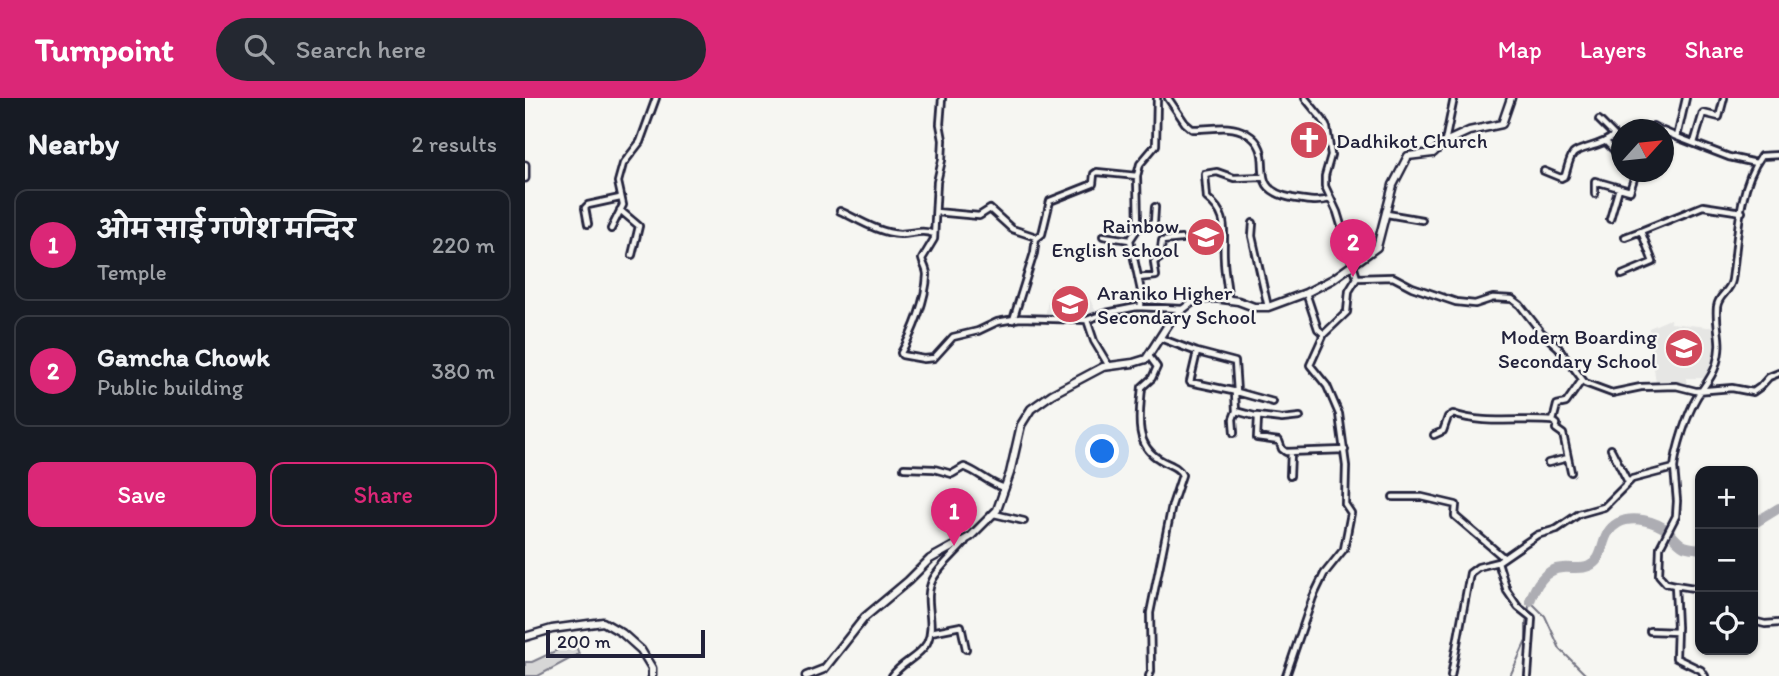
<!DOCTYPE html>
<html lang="en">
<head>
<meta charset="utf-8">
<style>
  :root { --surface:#171b24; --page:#242831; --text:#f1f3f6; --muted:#9ea1a6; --line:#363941; --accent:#db2777 }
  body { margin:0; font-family:Itim,"Playpen Sans Deva",sans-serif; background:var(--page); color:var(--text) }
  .controls { position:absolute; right:21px; bottom:21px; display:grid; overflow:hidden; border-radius:14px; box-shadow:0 2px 5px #0004 }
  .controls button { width:63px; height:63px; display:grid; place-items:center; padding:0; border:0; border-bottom:2px solid var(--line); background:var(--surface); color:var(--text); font:35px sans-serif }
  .compass { position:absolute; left:1086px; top:21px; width:63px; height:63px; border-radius:50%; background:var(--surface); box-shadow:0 2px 5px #0004; rotate:63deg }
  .scale { position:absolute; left:21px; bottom:18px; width:159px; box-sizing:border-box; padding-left:7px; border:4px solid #22223b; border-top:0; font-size:19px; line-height:24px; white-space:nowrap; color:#22223b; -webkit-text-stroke:5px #f6f6f2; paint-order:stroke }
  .you { position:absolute; left:578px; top:354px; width:24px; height:24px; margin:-18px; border:5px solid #fff; border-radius:50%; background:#1a73e8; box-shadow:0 0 0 10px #1a73e833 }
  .badge { display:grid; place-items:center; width:46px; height:46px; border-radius:50%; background:var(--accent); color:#fff; font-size:23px; font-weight:700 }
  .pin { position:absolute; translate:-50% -58px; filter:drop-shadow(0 2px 4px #0008) }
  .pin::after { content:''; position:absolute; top:37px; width:24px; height:21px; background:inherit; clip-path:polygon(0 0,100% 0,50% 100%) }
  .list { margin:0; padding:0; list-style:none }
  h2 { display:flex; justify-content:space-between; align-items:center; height:91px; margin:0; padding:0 28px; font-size:30px }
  h2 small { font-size:23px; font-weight:400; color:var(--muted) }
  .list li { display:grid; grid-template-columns:46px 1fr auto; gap:21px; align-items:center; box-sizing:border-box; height:112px; margin:0 14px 14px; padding:0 14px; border:2px solid var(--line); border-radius:14px }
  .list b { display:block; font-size:26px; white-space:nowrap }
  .list p { margin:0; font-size:23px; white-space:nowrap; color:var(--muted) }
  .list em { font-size:23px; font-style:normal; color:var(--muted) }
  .actions { display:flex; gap:14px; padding:21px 28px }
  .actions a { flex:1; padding:16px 0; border:2px solid var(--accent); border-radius:14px; text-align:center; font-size:24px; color:var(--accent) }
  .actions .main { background:var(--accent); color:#fff }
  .icon { flex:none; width:38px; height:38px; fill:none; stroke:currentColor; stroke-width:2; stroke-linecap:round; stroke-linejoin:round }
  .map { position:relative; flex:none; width:1254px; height:578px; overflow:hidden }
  header { display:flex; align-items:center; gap:42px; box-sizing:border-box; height:98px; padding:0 35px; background:var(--accent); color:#fff }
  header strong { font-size:33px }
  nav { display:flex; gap:38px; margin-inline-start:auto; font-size:24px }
  .search { width:490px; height:63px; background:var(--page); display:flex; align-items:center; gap:18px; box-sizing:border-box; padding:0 24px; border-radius:38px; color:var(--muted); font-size:26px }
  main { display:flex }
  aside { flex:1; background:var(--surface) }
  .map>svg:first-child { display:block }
  .built { fill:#e6e6e4 }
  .green { fill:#d7d7d7; stroke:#7c7c89; stroke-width:2 }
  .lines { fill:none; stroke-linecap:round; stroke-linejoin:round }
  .stream { stroke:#757583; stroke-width:2 }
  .river { stroke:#adadb3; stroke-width:10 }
  .minor-casing { stroke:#22223b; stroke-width:10 }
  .tertiary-casing { stroke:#22223b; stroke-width:11 }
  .secondary-casing { stroke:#22223b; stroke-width:11 }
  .minor { stroke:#f6f6f2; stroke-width:4.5 }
  .tertiary { stroke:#f6f6f2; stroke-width:6 }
  .secondary { stroke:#f6f6f2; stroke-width:6 }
  .labels { text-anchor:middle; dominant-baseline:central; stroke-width:5; stroke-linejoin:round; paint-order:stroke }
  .poi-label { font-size:21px; fill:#22223b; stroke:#f6f6f2; text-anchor:start }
</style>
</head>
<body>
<header>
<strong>Turnpoint</strong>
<div class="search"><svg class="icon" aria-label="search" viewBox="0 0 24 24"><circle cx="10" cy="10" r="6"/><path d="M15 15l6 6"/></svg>Search here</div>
<nav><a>Map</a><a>Layers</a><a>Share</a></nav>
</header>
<main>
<aside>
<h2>Nearby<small>2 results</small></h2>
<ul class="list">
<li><span class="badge">1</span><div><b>ओम साई गणेश मन्दिर</b><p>Temple</p></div><em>220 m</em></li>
<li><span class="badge">2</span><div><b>Gamcha Chowk</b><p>Public building</p></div><em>380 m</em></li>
</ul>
<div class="actions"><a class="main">Save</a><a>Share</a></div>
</aside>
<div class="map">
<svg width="1254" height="578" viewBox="0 0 1254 578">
  <rect width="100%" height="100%" fill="#f6f6f2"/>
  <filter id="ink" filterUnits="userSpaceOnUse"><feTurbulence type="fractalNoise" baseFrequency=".0143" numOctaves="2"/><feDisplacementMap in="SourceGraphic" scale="14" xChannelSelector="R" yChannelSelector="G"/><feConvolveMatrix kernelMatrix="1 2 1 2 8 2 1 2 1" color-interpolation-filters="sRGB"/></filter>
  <g filter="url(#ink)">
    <path class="built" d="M675,125L690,129L688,138L699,140L697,154L671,151L672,148L667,147L669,134Z
      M525,190L562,195L572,216L558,221L520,219Z
      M1145,221L1146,225L1192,230L1194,241L1183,280H1162V285L1131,286L1124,230Z"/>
    <path class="green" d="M45,546L51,548L54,556L13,578H0V564H7Z"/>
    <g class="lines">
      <path class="stream" d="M985,578L1001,543V525L1005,503L1020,518L1035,551L1062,578"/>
      <path class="river" d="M1228,426L1254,410
        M1005,503C1010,488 1020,471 1037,470C1046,469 1055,472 1064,468C1082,460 1073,436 1093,425C1108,417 1130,423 1143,433C1148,438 1153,445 1159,448C1164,450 1171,450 1175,451"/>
      <g class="minor-casing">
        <path id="minor" d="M417,0L415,26L418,42L417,62L412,84L409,141L397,161C398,166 402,171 402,177C401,201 388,234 376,255L377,257L399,261L409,260L428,239L453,233L472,224L495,220L562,222L581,215L612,209L658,211
          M643,0L660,25L667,31C685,32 704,25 721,35C757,56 715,89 767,100C780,102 791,105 805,101
          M780,0L798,22L802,30L806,57L800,78V88L812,114L832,180
          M1161,0L1152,39L1204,59L1231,65
          M1124,32L1128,28L1135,32
          M1138,33L1152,39
          M920,44L929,0
          M1081,44L1088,51L1096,54
          M1169,45L1178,15L1194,19L1199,0
          M1019,73L1036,80L1040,78C1042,72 1044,61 1048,56C1054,49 1078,49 1089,37L1074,22
          M612,78L615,66L631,47L632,0
          M1070,96V83L1105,93L1111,74
          M95,112L114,128L107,157
          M315,113C334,122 354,135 375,136C388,136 396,131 409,136
          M411,114L454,118L465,111L487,131L511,139L509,155L488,222
          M862,116L897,122
          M1085,121L1094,90
          M728,125L727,138L743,209
          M63,126L60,110L63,107L95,100
          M86,131L98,107L93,84L98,66L115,44L131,0
          M578,138L605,142
          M1100,139L1116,133
          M512,140L517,136L525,103L568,86L569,76L572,74L612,78L613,130
          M1097,177L1128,164L1116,133L1178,108L1217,114
          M613,180L631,178L629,164L635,160L637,143L656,141
          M832,180L868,179L887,189L931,204L950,206L968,200L987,201L995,207L1016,234L1033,249L1060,285L1087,295L1116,289L1151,288L1171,293L1207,290L1228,294L1235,289L1244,279L1254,275
          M781,195L793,231L799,236
          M703,201C703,188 699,175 699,161C697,135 706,119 682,100L680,76L692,74L709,80L739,79
          M616,209V193L605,142L613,130L629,125L630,109
          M562,222L569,243L584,268
          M635,240L672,254L710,264L712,294L665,284L672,254
          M624,258L632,269L627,280L617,289C615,314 608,346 634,361C643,367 653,368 657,377L647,407L625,515L626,573L624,578
          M712,294L748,304
          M710,295L711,313L733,319L732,340L754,343L757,351L761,354L820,352
          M732,318L757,321L775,319
          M709,335L708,321L711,313
          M909,337L918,333L923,319L928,316C959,327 995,320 1028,323
          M1086,351L1103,384
          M1023,365L1043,360
          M379,370L409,371L427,376L439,369C454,374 464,386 480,390
          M1149,370L1152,403L1151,418L1135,449L1134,477L1141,485L1150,487L1152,529L1151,560L1176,572L1180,578
          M1046,374L1038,336L1031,331L1032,326L1028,323L1032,307L1041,305L1057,282
          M765,378L766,354
          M868,399H897L931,407L930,418L978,459
          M469,416L499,423
          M1150,487L1175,491
          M1228,523L1240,526L1254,525
          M1125,533L1152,534
          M406,534L436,528L441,551
          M367,578C377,564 393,560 402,545C412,525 397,502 408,481C415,468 430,456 440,444
          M761,578L788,499L799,476L819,451L826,415L820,406L821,368L814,316L802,288L785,267L799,236L822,214L824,193L832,180
          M926,578L945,475L953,469L973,464
          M1003,578L1007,520L993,509L982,493L973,464L1012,437L1032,431L1054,416L1079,409L1107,381L1149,370C1151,351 1162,316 1172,299C1179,288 1187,280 1191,267C1199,241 1190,233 1192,209C1193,197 1205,194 1207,182C1213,143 1212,92 1236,58L1254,57"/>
      </g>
      <g class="tertiary-casing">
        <path id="tertiary" d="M0,539L27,531L78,524L97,535L116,552L127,570V578
          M281,578L299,571L340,519L383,483L405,461L445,439L472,412L485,375L496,327L506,311L527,296L578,269L608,265L621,261L648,219L670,202L690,200L713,203L729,209H743L781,195L808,181L852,149L868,87L883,58L908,55L920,44L944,33L977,26L986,0"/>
      </g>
      <g class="secondary-casing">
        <path id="secondary" d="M0,67V80"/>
      </g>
      <use href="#minor" class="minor"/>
      <use href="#tertiary" class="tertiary"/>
      <use href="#secondary" class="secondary"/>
    </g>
  </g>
  <defs>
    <g id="church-disc" transform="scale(2.0125)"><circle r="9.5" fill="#d1495b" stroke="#f6f6f2"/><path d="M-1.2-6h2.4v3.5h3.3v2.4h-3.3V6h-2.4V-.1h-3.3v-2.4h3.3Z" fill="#fff"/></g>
    <g id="school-disc" transform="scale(2.0125)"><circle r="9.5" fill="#d1495b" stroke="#f6f6f2"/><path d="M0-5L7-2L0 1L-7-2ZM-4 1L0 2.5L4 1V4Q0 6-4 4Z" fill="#fff"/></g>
  </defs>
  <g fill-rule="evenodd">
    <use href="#church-disc" x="784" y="42"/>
    <use href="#school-disc" x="681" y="139"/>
    <use href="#school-disc" x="545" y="206"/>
    <use href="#school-disc" x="1159" y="250"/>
  </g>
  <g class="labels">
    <g class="poi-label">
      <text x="811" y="42">Dadhikot Church</text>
      <text x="654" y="127" text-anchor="end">Rainbow<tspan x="654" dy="24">English school</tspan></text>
      <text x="572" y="194">Araniko Higher<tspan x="572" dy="24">Secondary School</tspan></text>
      <text x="1132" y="238" text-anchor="end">Modern Boarding<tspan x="1132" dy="24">Secondary School</tspan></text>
    </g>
  </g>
</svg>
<div class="controls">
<button>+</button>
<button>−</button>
<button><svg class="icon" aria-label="locate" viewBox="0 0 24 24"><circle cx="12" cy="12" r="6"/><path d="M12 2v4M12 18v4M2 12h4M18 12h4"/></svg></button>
</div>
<svg class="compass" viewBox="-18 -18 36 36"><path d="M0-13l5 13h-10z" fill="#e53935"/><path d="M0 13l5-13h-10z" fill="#9ea1a6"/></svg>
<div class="scale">200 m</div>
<div class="you"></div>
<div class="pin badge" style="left:429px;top:448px">1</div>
<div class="pin badge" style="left:828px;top:179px">2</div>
</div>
</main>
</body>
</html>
